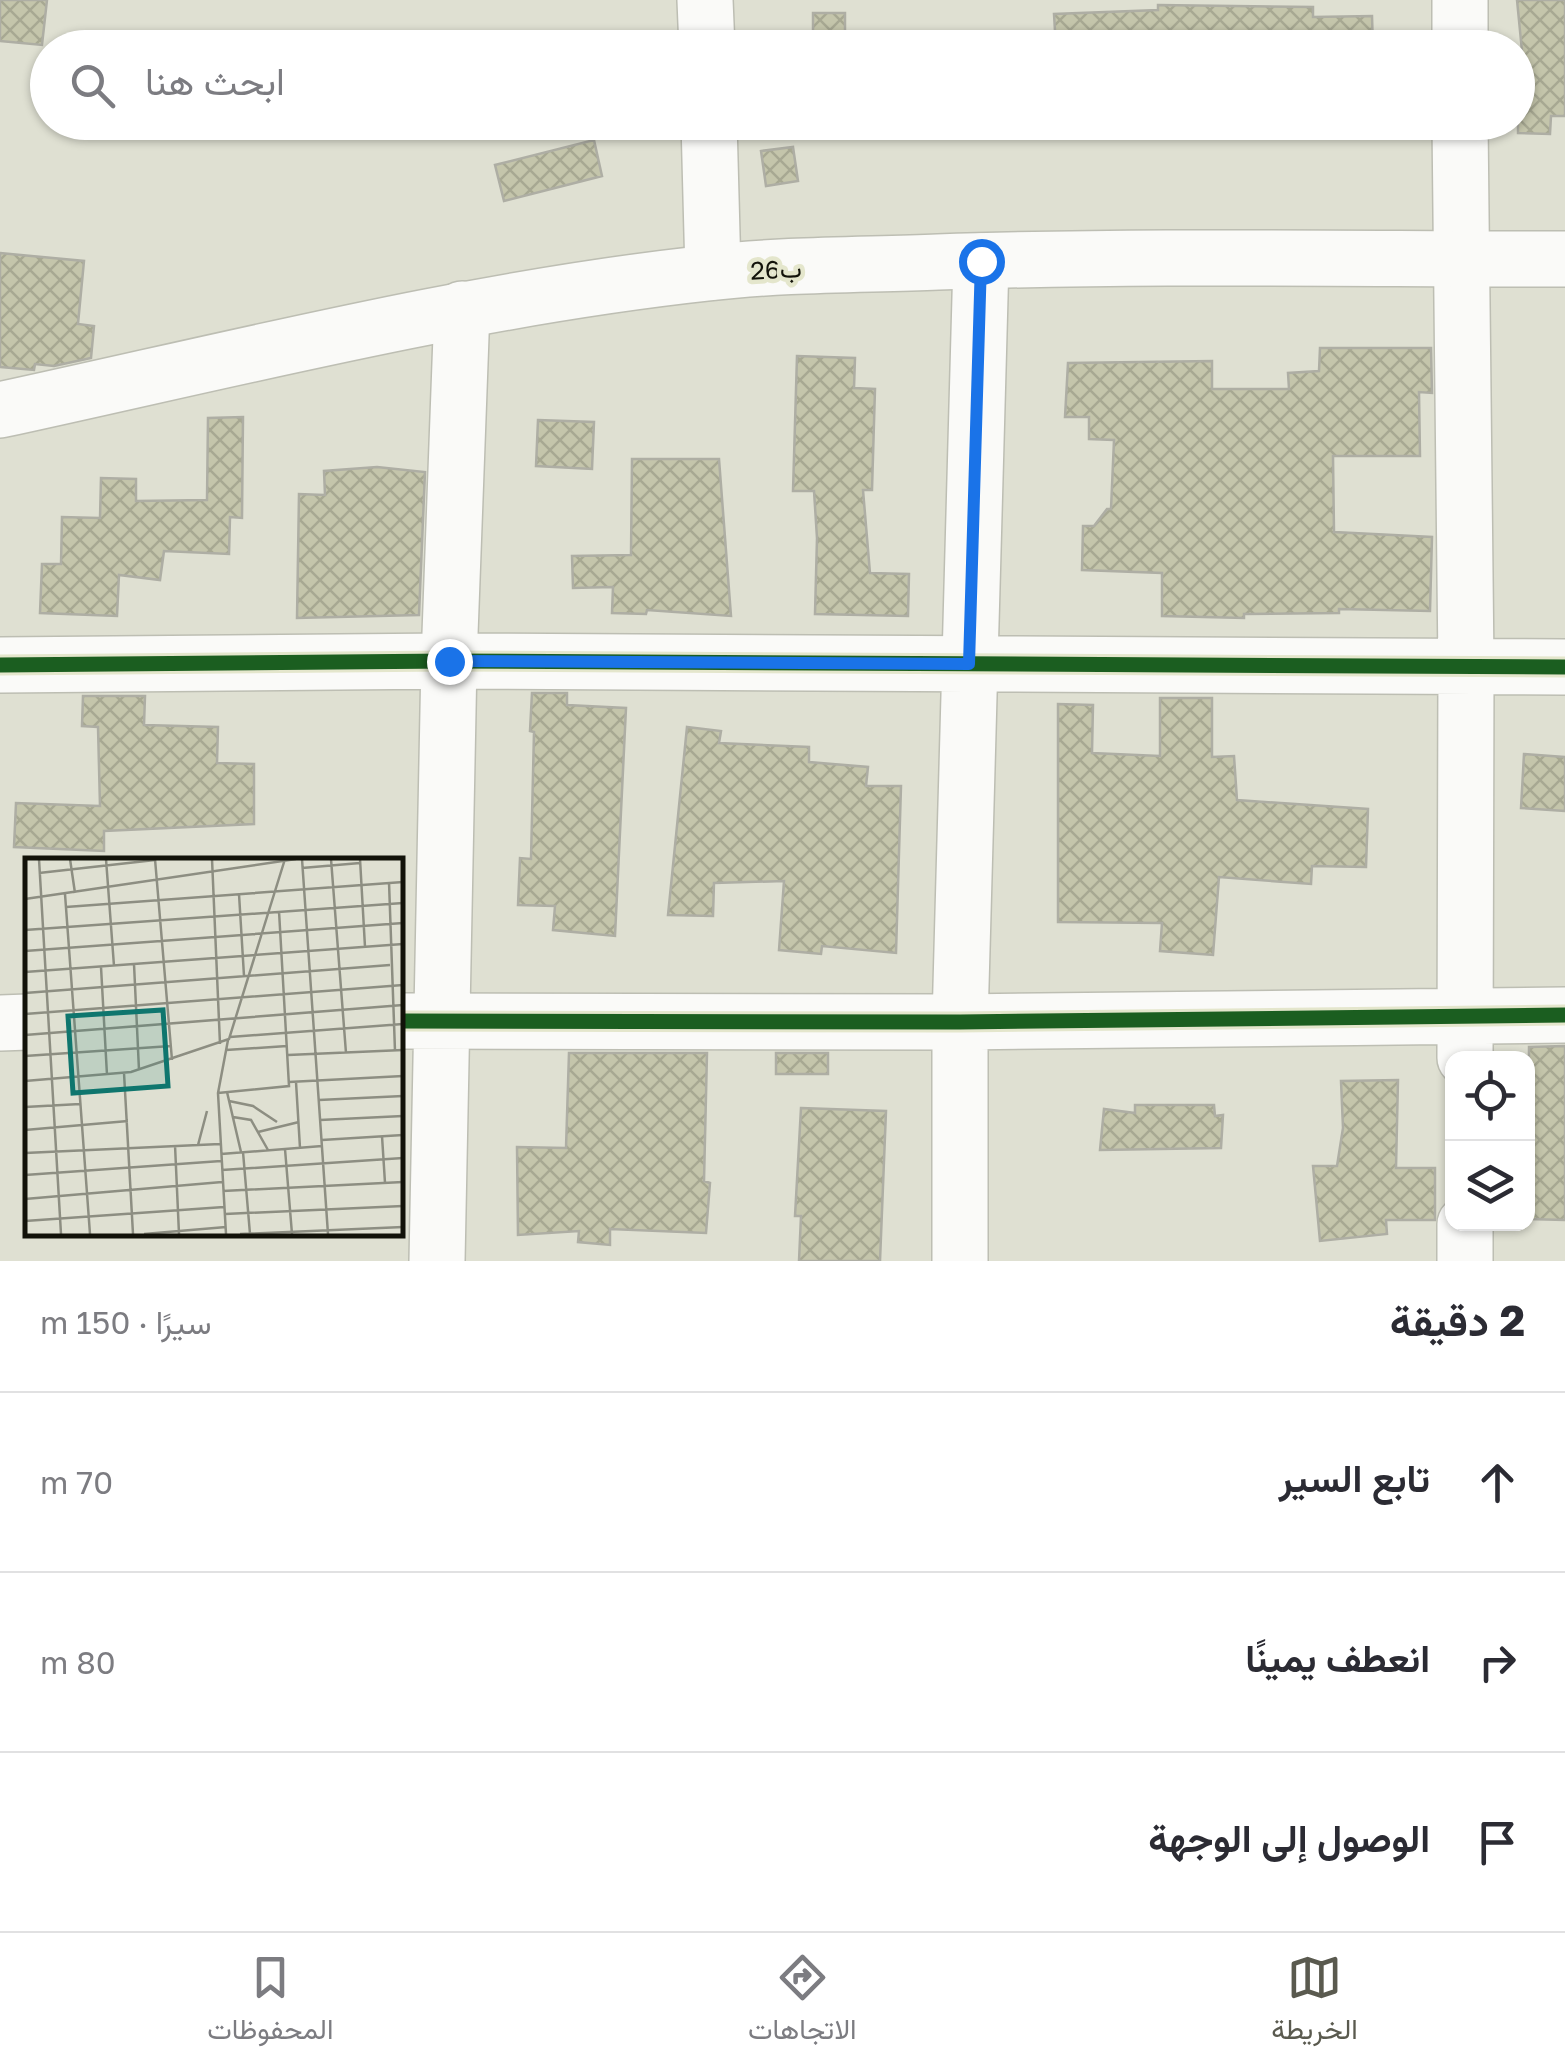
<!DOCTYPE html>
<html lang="ar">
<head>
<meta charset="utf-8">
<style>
  :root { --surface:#fff; --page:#f7f7f7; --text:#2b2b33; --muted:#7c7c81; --line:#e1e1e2; --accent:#5a5a4f }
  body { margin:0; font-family:"Golos Text",Vazirmatn,sans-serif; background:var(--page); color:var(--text); direction:rtl }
  .controls { position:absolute; right:30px; bottom:30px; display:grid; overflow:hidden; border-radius:20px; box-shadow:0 2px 8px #0004 }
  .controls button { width:90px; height:90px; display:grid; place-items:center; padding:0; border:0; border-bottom:2px solid var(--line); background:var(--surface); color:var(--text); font:50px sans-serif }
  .stop { position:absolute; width:30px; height:30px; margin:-22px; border:8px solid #1a73e8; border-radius:50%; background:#fff }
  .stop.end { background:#1a73e8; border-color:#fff; box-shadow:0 2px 10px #0008 }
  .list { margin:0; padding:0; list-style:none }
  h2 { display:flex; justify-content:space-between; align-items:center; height:130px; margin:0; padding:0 40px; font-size:42px }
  h2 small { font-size:32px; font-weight:400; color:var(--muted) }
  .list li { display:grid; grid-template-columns:65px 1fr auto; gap:30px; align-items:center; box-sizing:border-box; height:180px; padding:0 40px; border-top:2px solid var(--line) }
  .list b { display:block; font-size:38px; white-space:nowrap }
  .list em { font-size:32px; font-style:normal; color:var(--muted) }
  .icon { flex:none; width:55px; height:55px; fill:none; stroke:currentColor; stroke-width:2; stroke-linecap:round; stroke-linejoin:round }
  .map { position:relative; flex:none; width:1565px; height:1261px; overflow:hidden; direction:ltr }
  .search { position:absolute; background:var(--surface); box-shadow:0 2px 8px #0004; left:30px; right:30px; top:30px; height:110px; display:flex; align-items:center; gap:25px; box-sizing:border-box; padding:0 35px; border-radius:55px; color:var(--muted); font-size:38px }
  .sheet { height:670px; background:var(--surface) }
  nav { display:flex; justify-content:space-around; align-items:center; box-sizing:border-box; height:140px; border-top:2px solid var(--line); background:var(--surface); font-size:28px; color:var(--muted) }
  nav a { display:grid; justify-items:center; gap:5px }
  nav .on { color:var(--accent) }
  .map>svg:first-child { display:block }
  .building { fill:url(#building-cross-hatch); stroke:#aeaea4; stroke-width:2.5 }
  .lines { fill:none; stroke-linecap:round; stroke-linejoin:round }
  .minor-casing { stroke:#bdbeb3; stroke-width:58 }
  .highway-casing { stroke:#bdbeb3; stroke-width:58 }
  .minor { stroke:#fafaf8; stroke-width:55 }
  .highway { stroke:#fafaf8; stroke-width:55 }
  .cycleway-casing { stroke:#e4e6cc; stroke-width:21 }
  .cycleway { stroke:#1b5e20; stroke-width:15 }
  .route { stroke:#1a73e8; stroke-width:12 }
  .labels { text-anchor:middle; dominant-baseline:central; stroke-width:9; stroke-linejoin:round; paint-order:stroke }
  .street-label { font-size:25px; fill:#121209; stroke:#e4e6cc }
  .inset-road { fill:none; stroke:#8d8e82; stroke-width:2.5 }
  .view { fill:#0f766e; fill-opacity:0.15; stroke:#0f766e; stroke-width:5 }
  .inset-edge { fill:none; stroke:#121209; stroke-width:5 }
</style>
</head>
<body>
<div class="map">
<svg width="1565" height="1261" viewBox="0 0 1565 1261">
  <defs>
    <pattern id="building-cross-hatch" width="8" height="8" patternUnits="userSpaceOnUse" patternTransform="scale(2.5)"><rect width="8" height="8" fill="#c4c5ab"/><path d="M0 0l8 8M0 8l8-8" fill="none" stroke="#a7a892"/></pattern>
  </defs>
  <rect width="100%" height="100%" fill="#dfe0d2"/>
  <path class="building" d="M0,0H47L42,45L0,41Z
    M1517,0H1565V116H1551L1550,134L1518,133V92H1526Z
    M1158,5L1313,7V17L1372,16L1373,48H1056L1054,14L1158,10Z
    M813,13H845V48H813Z
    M594,140L602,176L504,201L495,165Z
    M793,147L798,181L766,186L761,151Z
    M0,253L84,261L78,324L94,326L91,358L54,366L35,364L34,370L0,367Z
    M1320,348H1431L1432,393L1419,392L1420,456H1333L1334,532L1432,537L1430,611L1339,609V613L1244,614V618L1162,616V573L1082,570L1083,526H1094L1107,509H1111L1114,440L1089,439V417H1065L1068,363L1212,361V389H1289L1288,373L1319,371Z
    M797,356L855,358L854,388L875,389L872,490H863L870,573L909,574L908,616L815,614L817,538L814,491H793Z
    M243,417L242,518L230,517L229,554L164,551L160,580L119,575L117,616L40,613L42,564H61L62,517L100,518L101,478L136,479V501L207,500L208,418Z
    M538,420L594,422L592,469L536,466Z
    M632,459H719L731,616L647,610L646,614L612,613L613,587L573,588L572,556L631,555Z
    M377,467L425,472L419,615L297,618L299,494L325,495L324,471Z
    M532,693H567V705L626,708L615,936L553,930L555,906L518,905L520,858L531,859L534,732L530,731Z
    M83,696H145L144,725L218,727L217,763L254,764V824L104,831V851L14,847L16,803L100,806L98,727L82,726Z
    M1160,698H1212V757L1234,756L1237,800L1368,809L1366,867L1312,866L1311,884L1219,877L1213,955L1160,951L1162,923L1058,922V704L1093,705L1092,753L1160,756Z
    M687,727L721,731L719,743L809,747V762L868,767L866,786H901L896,953L822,946L821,954L779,950L784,881L714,883L713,916L668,915Z
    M1524,754L1565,757V811L1521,808Z
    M1565,1046V1220L1528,1219L1529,1047Z
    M569,1053H707L704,1181L710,1183L706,1233L610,1229V1245L578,1242L579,1231L518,1235L517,1147L566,1148Z
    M776,1053H828V1074H776Z
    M1398,1080L1396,1168H1435V1220H1386L1387,1234L1320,1241L1313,1166H1337L1343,1128L1341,1081Z
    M1135,1105H1214L1215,1116L1223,1115L1221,1148L1100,1150L1104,1109L1135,1113Z
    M801,1108L886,1111L880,1261H799L801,1216H795Z"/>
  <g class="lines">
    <g class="minor-casing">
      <path id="minor" d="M705,0L707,48
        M1460,0V48
        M709,122L713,272
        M1460,122L1466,666L1465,1058
        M0,665L449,661L1565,667
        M400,1021L960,1022L1565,1015
        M0,1023L28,1022
        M437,1261L449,661L462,309
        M960,1261V1022L981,261
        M1465,1261V1224"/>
    </g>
    <g class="highway-casing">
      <path id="highway" d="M0,410C235,359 469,299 708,273C784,264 862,265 938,262C1147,255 1356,259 1565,259"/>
    </g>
    <use href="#minor" class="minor"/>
    <use href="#highway" class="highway"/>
    <g class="cycleway-casing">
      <path id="cycleway" d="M0,665L449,661L1565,667
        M400,1021L960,1022L1565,1015"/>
    </g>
    <use href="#cycleway" class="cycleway"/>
  </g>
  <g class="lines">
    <path class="route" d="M449,661L969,664L981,261"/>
  </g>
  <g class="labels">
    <g class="street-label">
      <text transform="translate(776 269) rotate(-3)">26ب</text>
    </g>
  </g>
  <g transform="translate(25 858)">
    <rect width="378" height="378" fill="#dfe0d2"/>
    <path class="inset-road" d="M14,1L36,376M45,1L50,35M81,1L89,108M130,1L147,202M187,1L195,186M277,1L303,376M306,1L321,195M335,1L340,89M277,10L335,5M14,15L130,2M364,24L370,193M40,36L65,376M214,36L219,118M0,41L271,1M41,49L378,24M0,72L378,45M0,93L378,65M109,106L114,212M76,109L82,217M0,114L378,86M0,135L365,107M0,156L378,127M0,177L378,147M205,179L378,166M201,192L262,188M263,197L378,192M0,198L146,188M99,215L108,376M0,223L106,214L204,181L260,1M264,224L378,218M271,224L275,290M202,234L216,294M193,235L264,228L254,53M294,242L378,238M204,243L228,248L252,264M0,249L55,246M208,259L226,262L243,292M295,262L378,258M0,272L103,263M233,274L274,264M357,278L360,325M297,282L378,277M150,287L154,376M173,287L182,253M260,291L267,376M218,294L225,376M0,295L195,286M196,296L297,288M197,312L378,300M0,317L196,303M198,333L378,324M0,341L197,324M200,356L378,348M0,363L199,349M119,376L201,369M201,376L193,235L203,182M215,376L378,369"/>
    <path class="view" d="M138,152L143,228L48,235L43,158Z"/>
    <rect width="378" height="378" class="inset-edge"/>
  </g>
</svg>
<div class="controls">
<button><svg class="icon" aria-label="locate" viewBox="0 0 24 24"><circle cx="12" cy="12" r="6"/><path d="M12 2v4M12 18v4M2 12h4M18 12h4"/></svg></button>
<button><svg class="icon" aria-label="layers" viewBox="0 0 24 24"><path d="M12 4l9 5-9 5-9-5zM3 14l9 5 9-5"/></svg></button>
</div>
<div class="stop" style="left:981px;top:261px"></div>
<div class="stop end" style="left:449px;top:661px"></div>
<div class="search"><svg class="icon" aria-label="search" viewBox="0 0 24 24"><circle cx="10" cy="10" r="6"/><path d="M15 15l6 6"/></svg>ابحث هنا</div>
</div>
<section class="sheet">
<h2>2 دقيقة<small>سيرًا · 150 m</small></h2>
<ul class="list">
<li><svg class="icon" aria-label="ahead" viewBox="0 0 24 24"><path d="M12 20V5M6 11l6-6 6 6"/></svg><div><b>تابع السير</b></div><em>70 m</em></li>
<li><svg class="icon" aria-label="right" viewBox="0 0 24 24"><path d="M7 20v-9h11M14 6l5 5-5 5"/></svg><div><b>انعطف يمينًا</b></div><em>80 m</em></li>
<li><svg class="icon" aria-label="arrive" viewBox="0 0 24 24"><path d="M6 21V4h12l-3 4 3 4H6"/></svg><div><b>الوصول إلى الوجهة</b></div></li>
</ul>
</section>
<nav>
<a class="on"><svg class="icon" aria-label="map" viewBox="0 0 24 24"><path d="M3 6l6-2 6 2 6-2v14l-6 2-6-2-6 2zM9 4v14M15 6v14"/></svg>الخريطة</a>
<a><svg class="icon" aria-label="directions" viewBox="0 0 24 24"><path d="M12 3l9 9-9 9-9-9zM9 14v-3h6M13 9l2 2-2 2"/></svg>الاتجاهات</a>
<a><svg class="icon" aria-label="saved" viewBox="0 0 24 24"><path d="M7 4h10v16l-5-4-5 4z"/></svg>المحفوظات</a>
</nav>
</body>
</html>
